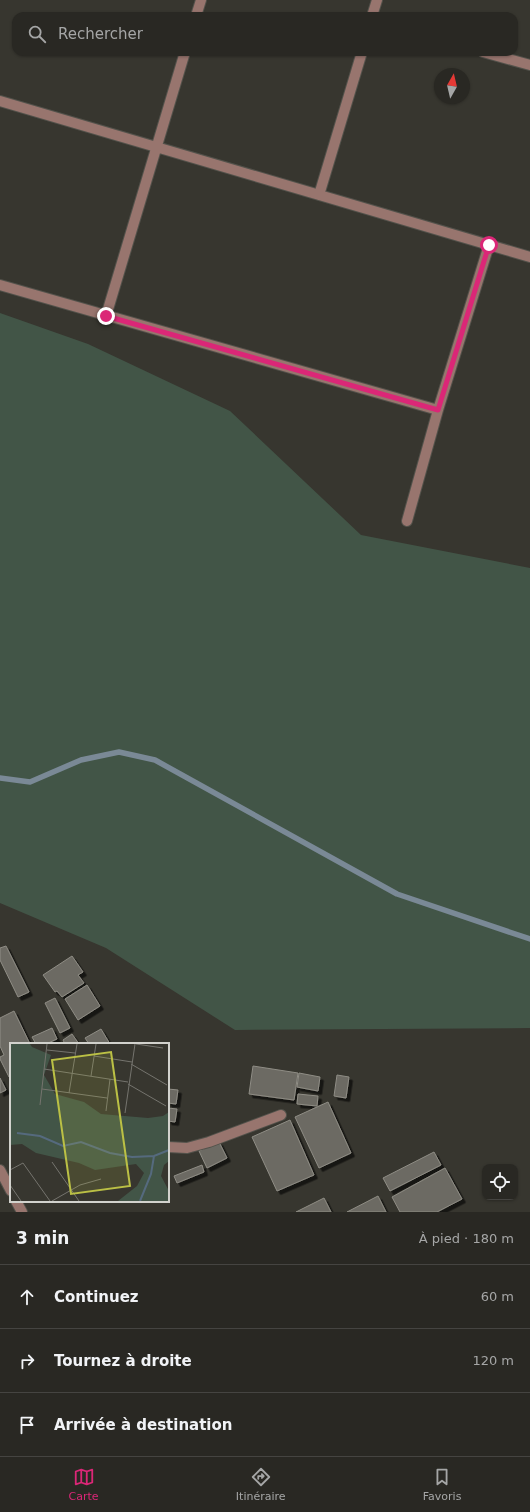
<!DOCTYPE html>
<html lang="fr">
<head>
<meta charset="utf-8">
<style>
  :root { --surface:#292823; --page:#353430; --text:#f1f3f6; --muted:#a5a6a6; --line:#454441; --accent:#db2777 }
  body { margin:0; font-family:"DejaVu Sans",sans-serif; background:var(--page); color:var(--text) }
  .controls { position:absolute; right:12px; bottom:12px; display:grid; overflow:hidden; border-radius:8px; box-shadow:0 1px 3px #0004 }
  .controls button { width:36px; height:36px; display:grid; place-items:center; padding:0; border:0; border-bottom:1px solid var(--line); background:var(--surface); color:var(--text); font:20px sans-serif }
  .compass { position:absolute; left:434px; top:68px; width:36px; height:36px; border-radius:50%; background:var(--surface); box-shadow:0 1px 3px #0004; rotate:8deg }
  .stop { position:absolute; width:12px; height:12px; margin:-9px; border:3px solid #db2777; border-radius:50%; background:#fff }
  .stop.end { background:#db2777; border-color:#fff; box-shadow:0 1px 4px #0008 }
  .list { margin:0; padding:0; list-style:none }
  h2 { display:flex; justify-content:space-between; align-items:center; height:52px; margin:0; padding:0 16px; font-size:17px }
  h2 small { font-size:13px; font-weight:400; color:var(--muted) }
  .list li { display:grid; grid-template-columns:26px 1fr auto; gap:12px; align-items:center; box-sizing:border-box; height:64px; padding:0 16px; border-top:1px solid var(--line) }
  .list b { display:block; font-size:15px; white-space:nowrap }
  .list em { font-size:13px; font-style:normal; color:var(--muted) }
  .icon { flex:none; width:22px; height:22px; fill:none; stroke:currentColor; stroke-width:2; stroke-linecap:round; stroke-linejoin:round }
  .map { position:relative; flex:none; width:530px; height:1212px; overflow:hidden }
  .search { position:absolute; background:var(--surface); box-shadow:0 1px 3px #0004; left:12px; right:12px; top:12px; height:44px; display:flex; align-items:center; gap:10px; box-sizing:border-box; padding:0 14px; border-radius:12px; color:var(--muted); font-size:15px }
  .sheet { height:244px; background:var(--surface) }
  nav { display:flex; justify-content:space-around; align-items:center; box-sizing:border-box; height:56px; border-top:1px solid var(--line); background:var(--surface); font-size:11px; color:var(--muted) }
  nav a { display:grid; justify-items:center; gap:2px }
  nav .on { color:var(--accent) }
  .map>svg:first-child { display:block }
  .green { fill:#425547 }
  .lines { fill:none; stroke-linecap:round; stroke-linejoin:round }
  .stream { stroke:#7a8996; stroke-width:5.5 }
  .building { fill:#6c6a63; stroke:#8f8d85; filter:url(#shadow) }
  .minor-casing { stroke:#53524b; stroke-width:12 }
  .minor { stroke:#98756e; stroke-width:10 }
  .route { stroke:#db2777; stroke-width:5 }
  .inset-river { fill:none; stroke:#556a7e; stroke-width:2 }
  .inset-road { fill:none; stroke:#75746e; stroke-width:1 }
  .view { fill:#bbc045; fill-opacity:0.15; stroke:#bbc045; stroke-width:2 }
  .inset-edge { fill:none; stroke:#d2d2cd; stroke-width:2 }
</style>
</head>
<body>
<div class="map">
<svg width="530" height="1212" viewBox="0 0 530 1212">
  <defs>
    <filter id="shadow"><feDropShadow dx="3.5" dy="3.5" stdDeviation="0" flood-color="#0009"/></filter>
  </defs>
  <rect width="100%" height="100%" fill="#37362f"/>
  <path class="green" d="M0,313L88,344L230,411L361,535L530,568V1028L235,1030L106,948L0,903Z"/>
  <g class="lines">
    <path class="stream" d="M0,778L30,782L81,760L119,752L155,760L397,894L530,939"/>
  </g>
  <path class="building" d="M6,946L29,992L18,997L0,960V948Z
    M72,956L83,972L78,975L84,983L62,997L57,991L55,992L43,975Z
    M87,985L100,1006L78,1020L65,999Z
    M55,998L70,1028L60,1033L45,1003Z
    M14,1011L30,1044H11V1076L9,1077L0,1059V1057L4,1055L0,1046V1018Z
    M52,1028L57,1039L46,1044H36L32,1037Z
    M101,1029L110,1044H89L85,1038Z
    M72,1034L79,1044H65L63,1040Z
    M253,1066L298,1073L294,1100L249,1094Z
    M299,1073L320,1077L318,1091L297,1087Z
    M337,1075L349,1077L346,1098L334,1096Z
    M0,1078L6,1090L0,1093Z
    M168,1089L178,1090L176,1104L168,1103Z
    M298,1094L318,1096L317,1106L297,1104Z
    M328,1102L351,1153L319,1168L295,1117Z
    M168,1108L177,1109L175,1122L168,1121Z
    M290,1120L314,1175L277,1191L252,1137Z
    M219,1142L227,1158L207,1168L199,1151Z
    M434,1152L441,1165L390,1191L383,1178Z
    M202,1165L204,1172L177,1183L174,1176Z
    M445,1168L462,1199L437,1212H400L392,1197Z
    M378,1196L386,1212H347Z
    M324,1198L331,1212H296Z"/>
  <g class="lines">
    <g class="minor-casing">
      <path id="minor" d="M196,16L201,0
        M372,16L377,0
        M483,52L530,65
        M0,101L530,257
        M319,195L362,52
        M0,285L438,410
        M106,316L185,52
        M407,521L438,410L489,245
        M168,1147L187,1148L209,1142L281,1115
        M0,1170L11,1191
        M16,1201L22,1212"/>
    </g>
    <use href="#minor" class="minor"/>
  </g>
  <g class="lines">
    <path class="route" d="M106,316L438,410L489,245"/>
  </g>
  <g transform="translate(10 1043)">
    <rect width="159" height="159" fill="#37362f"/>
    <path d="M0,1H20L22,4L41,12L34,32L45,51L74,59L91,71L138,75L153,73L159,69V118L154,122L151,133L159,148V158H108L127,143L134,130L126,121L85,127L69,120L26,110L12,101L0,102Z" fill="#425547"/>
    <path class="inset-river" d="M7,90L30,93L53,103L71,99L100,110L122,114L144,113L159,107M130,158L141,131L144,113"/>
    <path class="inset-road" d="M126,1L153,5M37,7L65,10M84,13L122,19M121,21L157,42M34,26L118,39M81,33L86,1M118,41L156,63M32,46L97,55M59,50L67,1M30,62L37,1M96,68L100,36M115,70L125,1M42,119L69,158M0,127L13,120L40,158M0,142L11,158M42,158L70,142L91,136"/>
    <path class="view" d="M101,9L120,143L61,151L42,17Z"/>
    <rect width="159" height="159" class="inset-edge"/>
  </g>
</svg>
<div class="controls">
<button><svg class="icon" aria-label="locate" viewBox="0 0 24 24"><circle cx="12" cy="12" r="6"/><path d="M12 2v4M12 18v4M2 12h4M18 12h4"/></svg></button>
</div>
<svg class="compass" viewBox="-18 -18 36 36"><path d="M0-13l5 13h-10z" fill="#e53935"/><path d="M0 13l5-13h-10z" fill="#a5a6a6"/></svg>
<div class="stop" style="left:489px;top:245px"></div>
<div class="stop end" style="left:106px;top:316px"></div>
<div class="search"><svg class="icon" aria-label="search" viewBox="0 0 24 24"><circle cx="10" cy="10" r="6"/><path d="M15 15l6 6"/></svg>Rechercher</div>
</div>
<section class="sheet">
<h2>3 min<small>À pied · 180 m</small></h2>
<ul class="list">
<li><svg class="icon" aria-label="ahead" viewBox="0 0 24 24"><path d="M12 20V5M6 11l6-6 6 6"/></svg><div><b>Continuez</b></div><em>60 m</em></li>
<li><svg class="icon" aria-label="right" viewBox="0 0 24 24"><path d="M7 20v-9h11M14 6l5 5-5 5"/></svg><div><b>Tournez à droite</b></div><em>120 m</em></li>
<li><svg class="icon" aria-label="arrive" viewBox="0 0 24 24"><path d="M6 21V4h12l-3 4 3 4H6"/></svg><div><b>Arrivée à destination</b></div></li>
</ul>
</section>
<nav>
<a class="on"><svg class="icon" aria-label="map" viewBox="0 0 24 24"><path d="M3 6l6-2 6 2 6-2v14l-6 2-6-2-6 2zM9 4v14M15 6v14"/></svg>Carte</a>
<a><svg class="icon" aria-label="directions" viewBox="0 0 24 24"><path d="M12 3l9 9-9 9-9-9zM9 14v-3h6M13 9l2 2-2 2"/></svg>Itinéraire</a>
<a><svg class="icon" aria-label="saved" viewBox="0 0 24 24"><path d="M7 4h10v16l-5-4-5 4z"/></svg>Favoris</a>
</nav>
</body>
</html>
